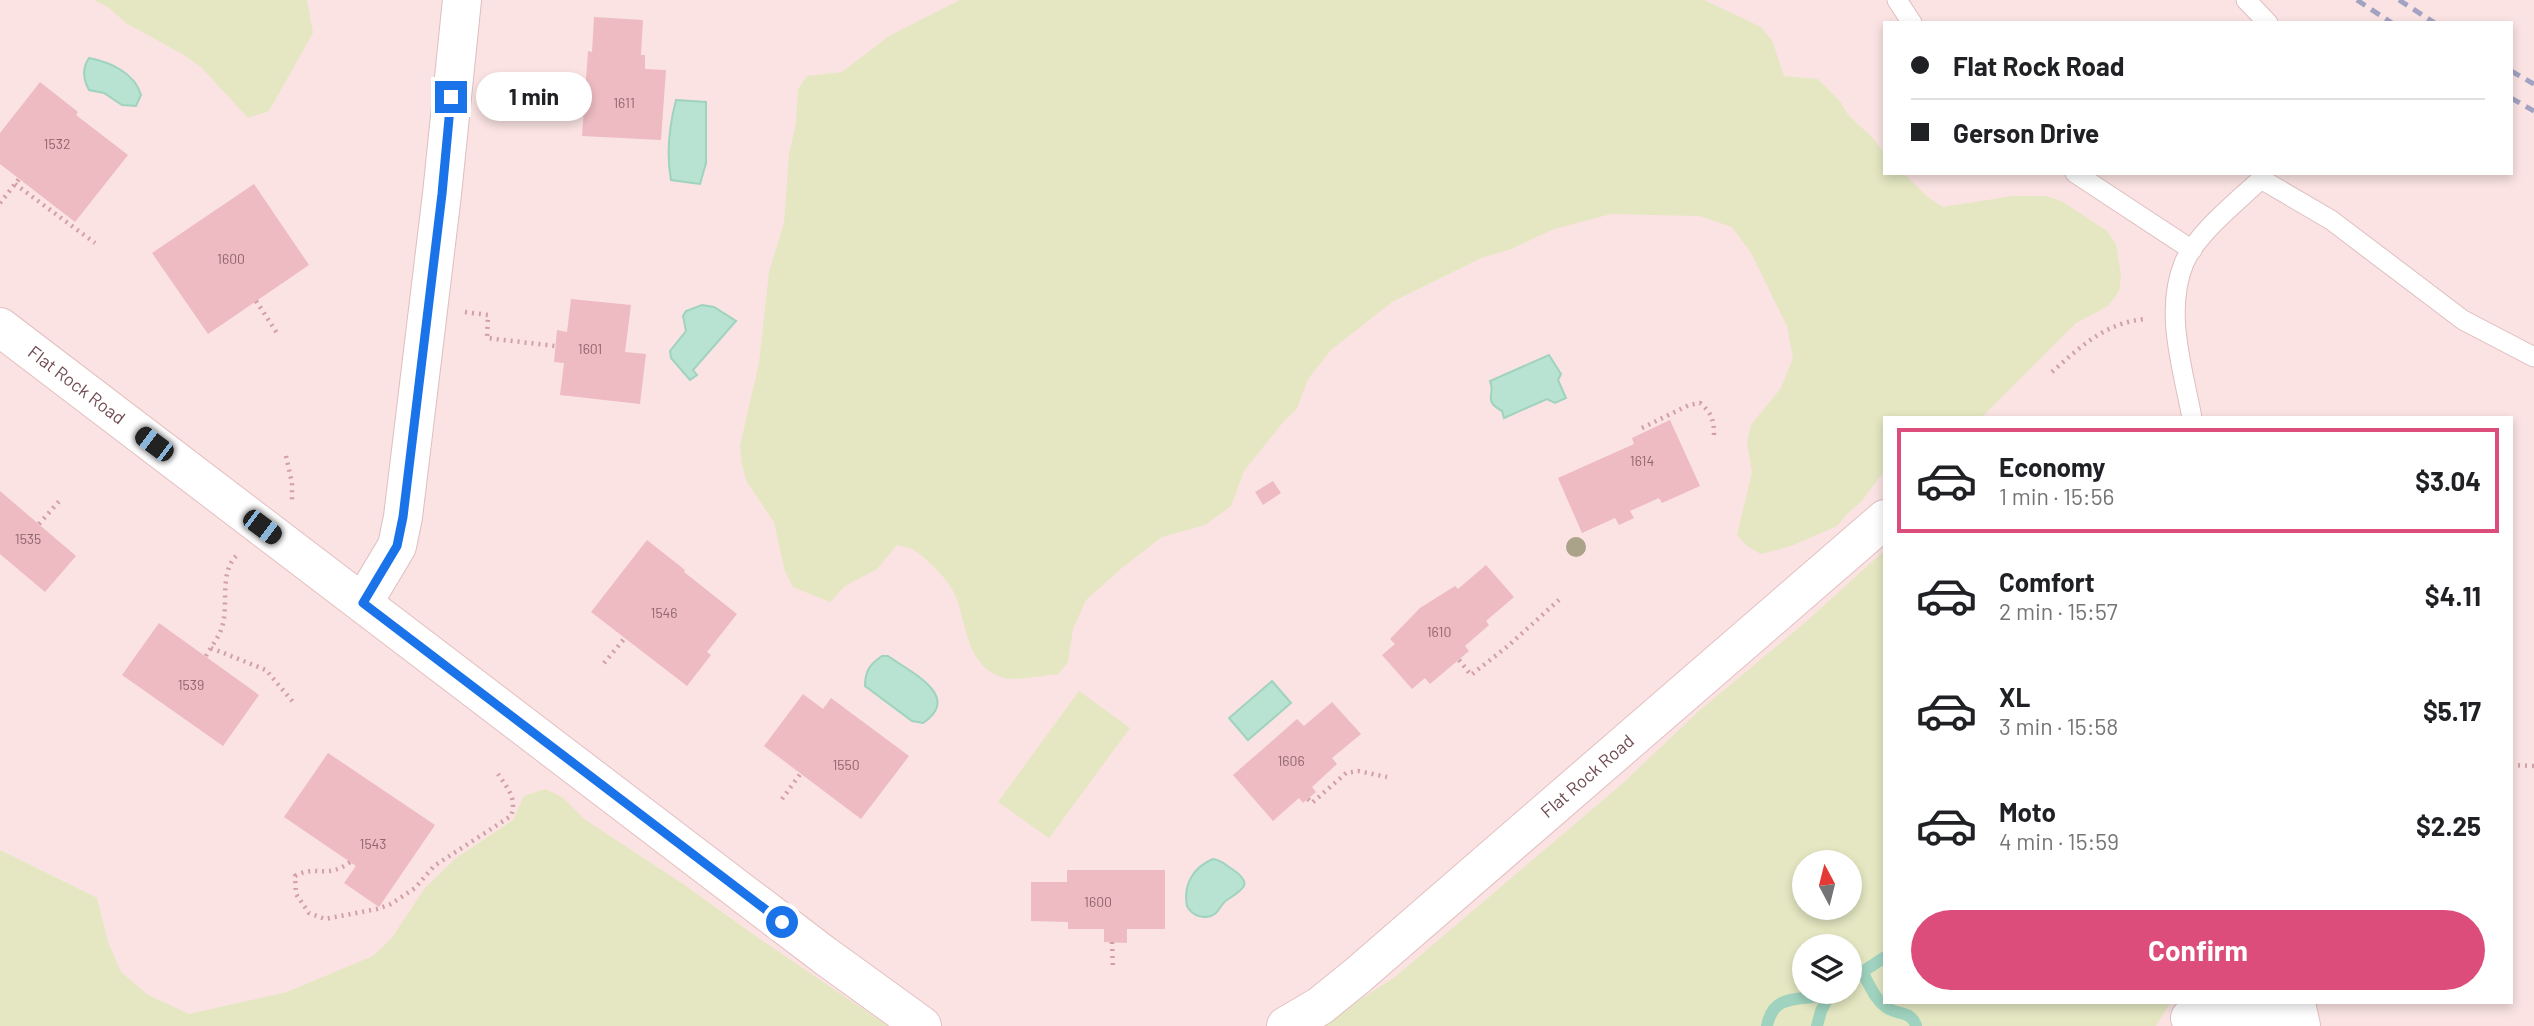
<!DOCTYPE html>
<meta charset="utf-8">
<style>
:root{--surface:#fff;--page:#f6f6f6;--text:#202124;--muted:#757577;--line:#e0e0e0;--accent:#dd4d7b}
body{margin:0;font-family:Barlow,sans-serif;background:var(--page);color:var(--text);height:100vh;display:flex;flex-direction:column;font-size:26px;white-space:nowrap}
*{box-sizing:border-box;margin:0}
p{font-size:23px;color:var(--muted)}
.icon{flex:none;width:38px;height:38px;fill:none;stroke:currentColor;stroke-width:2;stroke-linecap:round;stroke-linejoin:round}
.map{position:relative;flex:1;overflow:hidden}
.details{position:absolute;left:1883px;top:416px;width:630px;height:588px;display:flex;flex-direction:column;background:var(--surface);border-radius:0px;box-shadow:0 4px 10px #0003}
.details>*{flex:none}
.guide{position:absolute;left:1883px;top:21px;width:630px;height:154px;border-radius:0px;box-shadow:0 4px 10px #0003;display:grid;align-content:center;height:154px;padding:0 28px;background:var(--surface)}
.needle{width:46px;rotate:353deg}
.tools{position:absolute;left:1792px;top:850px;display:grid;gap:14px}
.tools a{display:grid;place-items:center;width:70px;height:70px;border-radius:50%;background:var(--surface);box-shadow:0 4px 10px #0003;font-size:35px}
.end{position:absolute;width:32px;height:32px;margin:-16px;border:9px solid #1a73e8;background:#fff;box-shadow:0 0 0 4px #fff}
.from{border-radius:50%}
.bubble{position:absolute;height:49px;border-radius:24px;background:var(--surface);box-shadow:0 4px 10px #0003;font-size:23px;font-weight:700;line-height:49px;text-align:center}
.car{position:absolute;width:21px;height:42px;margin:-21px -10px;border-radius:9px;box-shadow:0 0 5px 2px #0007;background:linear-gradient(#222 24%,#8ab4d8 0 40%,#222 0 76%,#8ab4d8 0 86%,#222 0)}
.guide b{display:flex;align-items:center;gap:24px;height:66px;font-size:26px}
.guide b+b{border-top:2px solid var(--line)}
.guide i{width:18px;height:18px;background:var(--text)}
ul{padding:12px 0 0;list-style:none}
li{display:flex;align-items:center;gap:21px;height:105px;margin:0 14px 10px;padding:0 14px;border:4px solid transparent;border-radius:0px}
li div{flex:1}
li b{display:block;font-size:26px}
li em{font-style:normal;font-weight:700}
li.active{border-color:var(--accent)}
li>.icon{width:63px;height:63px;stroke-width:1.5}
.button{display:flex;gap:14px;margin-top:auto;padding:14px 28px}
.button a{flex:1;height:80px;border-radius:42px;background:var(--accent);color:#fff;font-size:28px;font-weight:700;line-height:80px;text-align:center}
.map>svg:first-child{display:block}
.green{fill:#e4e7c1;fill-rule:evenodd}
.water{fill:#b8e2d2;stroke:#9fd3bf;stroke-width:2}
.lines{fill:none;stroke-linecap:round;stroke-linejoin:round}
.stream{stroke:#9fd3bf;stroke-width:12}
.building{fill:#eebbc2}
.lane-casing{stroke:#debec1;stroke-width:21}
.street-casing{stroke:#debec1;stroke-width:40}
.secondary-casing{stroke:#e4bfc1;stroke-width:40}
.path{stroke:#d29fa6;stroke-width:4.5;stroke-dasharray:2 5;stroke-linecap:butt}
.lane{stroke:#fff;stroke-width:19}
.street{stroke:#fff;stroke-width:38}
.secondary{stroke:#fff;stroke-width:38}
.rail{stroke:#a2a2c2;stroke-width:5;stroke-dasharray:10 7;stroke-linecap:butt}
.tree{fill:#aaa389}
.route{stroke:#1a73e8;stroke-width:9}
.labels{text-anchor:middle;stroke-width:6;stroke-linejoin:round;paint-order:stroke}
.number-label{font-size:14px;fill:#90666d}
.street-label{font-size:18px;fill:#704a51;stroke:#fee9e7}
</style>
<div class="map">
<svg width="2534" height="1026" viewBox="0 0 2534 1026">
<rect width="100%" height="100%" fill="#fae3e2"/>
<path class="green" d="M94,0H307L313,33L269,111L248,118L202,68L184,55L126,23L109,8Z
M960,0H1704L1761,27L1772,41L1784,76L1818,79L1840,101L1848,115L1872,137L1885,154V173H1903L1929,198L1943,207L2013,196H2046L2063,202L2107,231L2116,244L2121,275L2119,291L2108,306L2076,323L1981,418H1885V470L1861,502L1848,513L1837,526L1791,546L1761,554L1747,546L1737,535L1752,472L1747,442L1751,425L1781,388L1793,358L1787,326L1751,253L1732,227L1700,216L1611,214L1554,229L1511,249L1481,258L1392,302L1331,350L1308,379L1297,408L1284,421L1244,471L1231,506L1205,525L1162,537L1123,567L1086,600L1073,629L1068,662L1058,674C1045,675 1015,681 1004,678C967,668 967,626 956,597C951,582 926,557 912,549C908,547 901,546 897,545L877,569L845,586L830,602L793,587L785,571L774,522L747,482L742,465L740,446L759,363L769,272L784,223L789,154L796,124L798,89L807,76L842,72L889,36Z
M1885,550V1003H2170L2156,1026H1319L1395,977L1623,783L1699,711L1807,621ZM1804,863H1850V908H1804ZM1804,947H1850V992H1804Z
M1079,691L1130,728L1049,838L998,802Z
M545,789L562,797L584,819L683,884L757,937L888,1026H0V850L97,898L108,942L121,972L148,995L189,1014L287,992L373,956L391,939L425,888L455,859L513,820L524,796Z"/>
<path class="water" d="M89,58C110,62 135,73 141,95L136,106L122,105L104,93L89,90C83,79 82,68 89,58Z
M676,100L706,102V163L700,184L671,180C666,153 669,127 676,100Z
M702,305L714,307L736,321L693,370L697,375L690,380L671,358L670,351L686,331L683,316L686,311Z
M1549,355L1561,374L1558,380L1566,398L1555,403L1547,399L1504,418L1502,411C1482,400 1496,395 1490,381Z
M882,656H888C910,672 963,696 923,723L912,721L865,686C865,671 870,664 882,656Z
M1272,681L1291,703L1248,740L1229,718Z
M1213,859C1222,860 1225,865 1232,869C1255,884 1242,890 1227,900C1222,903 1220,909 1216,913C1206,921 1192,916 1187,906C1183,885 1193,867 1213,859Z"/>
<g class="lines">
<path class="stream" d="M1862,972C1870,985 1875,1001 1889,1009C1901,1015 1912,1012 1916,1026
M1850,980L1885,957
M1767,1026C1774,988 1808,1004 1833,992
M1817,1026L1821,1011L1830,994"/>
</g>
<path class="building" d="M594,17L643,20L641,55H645V69L666,70L661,140L582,136L588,51L592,52Z
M40,82L78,112L76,115L128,155L75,222L0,164V133Z
M254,184L309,265L208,334L152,253Z
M571,299L631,305L625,352L646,354L640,404L560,395L564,363L554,362L557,330L567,332Z
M1670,420L1700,486L1662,503L1659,498L1630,511L1634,518L1619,525L1615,518L1582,533L1558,478L1634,444L1632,438Z
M1273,481L1281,493L1263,505L1255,492Z
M0,491L76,556L45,592L0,554Z
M647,540L685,570L684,572L737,614L707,652L711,655L687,686L591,612Z
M1486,565L1514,597L1486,621L1489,625L1465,646L1469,651L1430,684L1425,678L1412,689L1382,655L1395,644L1390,639L1420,608L1455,586L1458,589Z
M159,623L259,695L223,746L122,675Z
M803,694L823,709L831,698L909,756L861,819L764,746Z
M1332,702L1361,734L1332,758L1337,764L1312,787L1316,792L1303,803L1299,798L1273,821L1233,775L1297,719L1304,726Z
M328,753L435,825L379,907L344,883L356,866L284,817Z
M1067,870H1165V929H1127V943L1104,942V929H1068V922L1031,921V882H1067Z"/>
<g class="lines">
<g class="lane-casing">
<path id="lane" d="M1897,0L1912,23
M2246,0L2268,23
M2075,173L2192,250
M2261,179L2331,220L2463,320L2534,357
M2192,418C2183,369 2164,312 2184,263C2197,233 2237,202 2261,179L2264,173"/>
</g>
<g class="street-casing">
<path id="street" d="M363,603L397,546L403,517L442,194L462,0
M2190,1018C2225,1007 2258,1010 2291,1026"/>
</g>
<g class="secondary-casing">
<g id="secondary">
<path id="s1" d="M0,327L824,955L922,1026"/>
<path d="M2296,1003L2301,1026"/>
<path id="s2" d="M1286,1026L1320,1006L1357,976L1885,519"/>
</g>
</g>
<path class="path" d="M15,184L95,243
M0,203L19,179
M256,301L277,333
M465,312L488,315L487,338L555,346
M2052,372C2080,347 2106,322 2146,319
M1642,428L1689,405L1700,403C1712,413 1714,421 1714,436
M286,456L292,483V500
M39,524L61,499
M211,648L266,670L293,702
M206,656C211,647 219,637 222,627C229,605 219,574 236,556
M1459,660L1471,675L1508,646L1561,598
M604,663L625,638
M2511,765L2534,766
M782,799L801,773
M1308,799L1312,803L1346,773L1358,771L1387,777
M350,862C326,880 316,864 295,876L296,894L309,913L325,919L377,909L391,904L415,888L434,866L511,816C517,798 508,789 498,774
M1112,942L1113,970"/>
<use href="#lane" class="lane"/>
<use href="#street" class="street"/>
<use href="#secondary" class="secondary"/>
<path class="rail" d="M2357,0L2392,23
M2399,0L2435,23
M2511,71L2534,84
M2511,98L2534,111"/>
</g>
<circle class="tree" cx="1576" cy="547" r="10"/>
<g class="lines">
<path class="route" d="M451,97L442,194L403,517L397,546L363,603L782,922"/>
</g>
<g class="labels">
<g class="number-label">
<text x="624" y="108">1611</text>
<text x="57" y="149">1532</text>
<text x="231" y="264">1600</text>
<text x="590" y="354">1601</text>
<text x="1642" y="466">1614</text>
<text x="28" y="544">1535</text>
<text x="664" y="618">1546</text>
<text x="1439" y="637">1610</text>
<text x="191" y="690">1539</text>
<text x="1291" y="766">1606</text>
<text x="846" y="770">1550</text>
<text x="373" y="849">1543</text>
<text x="1098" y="907">1600</text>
</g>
<g class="street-label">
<text dy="6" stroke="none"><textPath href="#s1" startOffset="96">Flat Rock Road</textPath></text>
<text dy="6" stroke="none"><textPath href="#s2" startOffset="392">Flat Rock Road</textPath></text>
</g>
</g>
</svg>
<div class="tools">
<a><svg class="needle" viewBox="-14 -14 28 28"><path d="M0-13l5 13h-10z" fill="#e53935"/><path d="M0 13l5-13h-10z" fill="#757577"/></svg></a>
<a><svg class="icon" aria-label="layers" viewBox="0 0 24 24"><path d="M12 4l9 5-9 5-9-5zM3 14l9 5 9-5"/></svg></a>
</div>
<i class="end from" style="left:782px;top:922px"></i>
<i class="end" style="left:451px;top:97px"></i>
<div class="bubble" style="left:476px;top:72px;width:116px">1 min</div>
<i class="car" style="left:154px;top:444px;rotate:307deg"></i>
<i class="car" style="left:262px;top:527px;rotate:127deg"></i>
<div class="guide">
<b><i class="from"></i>Flat Rock Road</b>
<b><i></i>Gerson Drive</b>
</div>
<section class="details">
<ul>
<li class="active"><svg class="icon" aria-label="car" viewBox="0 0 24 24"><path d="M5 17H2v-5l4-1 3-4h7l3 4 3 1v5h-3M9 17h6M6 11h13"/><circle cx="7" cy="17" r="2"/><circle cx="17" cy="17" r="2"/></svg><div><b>Economy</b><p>1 min · 15:56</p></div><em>$3.04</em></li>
<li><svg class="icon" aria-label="car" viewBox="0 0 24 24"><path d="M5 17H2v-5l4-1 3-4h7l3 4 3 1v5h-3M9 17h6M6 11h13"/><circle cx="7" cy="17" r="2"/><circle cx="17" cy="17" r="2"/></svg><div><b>Comfort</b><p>2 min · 15:57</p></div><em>$4.11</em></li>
<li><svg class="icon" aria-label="car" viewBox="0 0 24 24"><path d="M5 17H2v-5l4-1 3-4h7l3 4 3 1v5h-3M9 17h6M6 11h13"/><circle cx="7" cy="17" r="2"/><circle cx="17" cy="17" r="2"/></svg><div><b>XL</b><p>3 min · 15:58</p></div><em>$5.17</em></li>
<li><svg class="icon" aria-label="car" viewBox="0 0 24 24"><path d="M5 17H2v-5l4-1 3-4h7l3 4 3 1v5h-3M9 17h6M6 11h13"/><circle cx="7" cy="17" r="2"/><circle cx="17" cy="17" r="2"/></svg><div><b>Moto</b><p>4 min · 15:59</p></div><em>$2.25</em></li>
</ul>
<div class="button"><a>Confirm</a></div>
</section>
</div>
